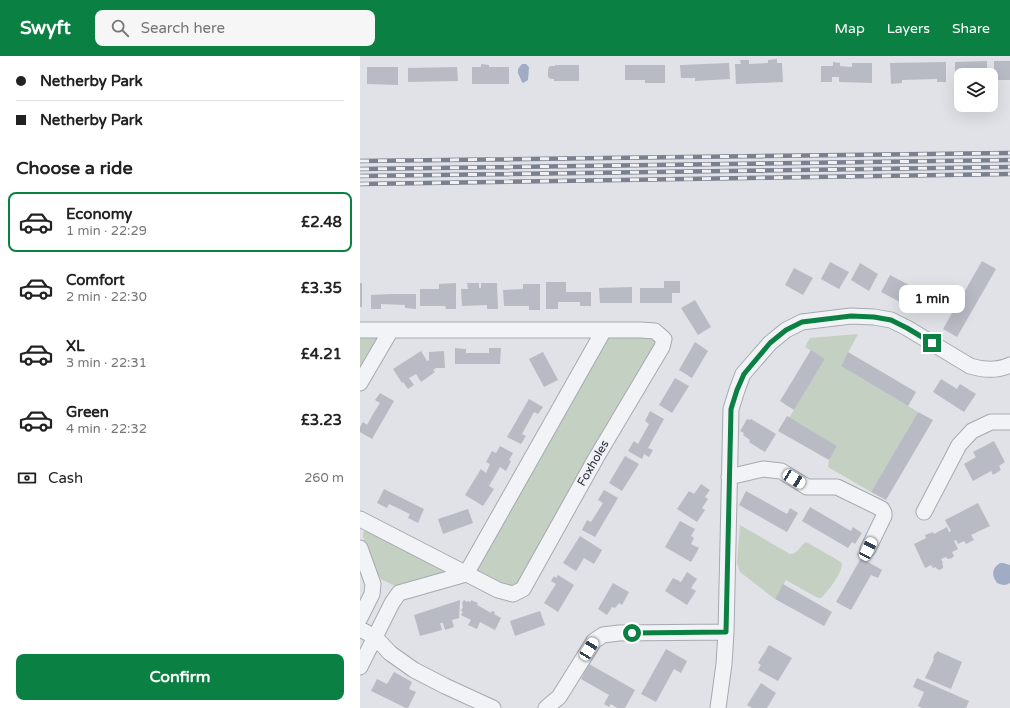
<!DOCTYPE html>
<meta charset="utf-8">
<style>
:root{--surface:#fff;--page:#f6f6f6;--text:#222;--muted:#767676;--line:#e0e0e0;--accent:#0b8043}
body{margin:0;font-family:"Varela Round",sans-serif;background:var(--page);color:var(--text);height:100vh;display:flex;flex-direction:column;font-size:15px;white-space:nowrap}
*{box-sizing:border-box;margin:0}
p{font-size:13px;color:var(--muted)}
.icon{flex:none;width:22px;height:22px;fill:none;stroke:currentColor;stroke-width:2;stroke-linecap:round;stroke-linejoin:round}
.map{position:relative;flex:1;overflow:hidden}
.drawer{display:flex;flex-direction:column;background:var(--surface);width:360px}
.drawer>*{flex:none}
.banner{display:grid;align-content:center;height:88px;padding:0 16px;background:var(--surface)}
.fabs{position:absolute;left:594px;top:12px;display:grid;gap:8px}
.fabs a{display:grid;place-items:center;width:44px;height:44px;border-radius:8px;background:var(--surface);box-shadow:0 4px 16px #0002;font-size:20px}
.end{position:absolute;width:18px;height:18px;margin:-9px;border:5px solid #0b8043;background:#fff;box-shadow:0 0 0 2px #fff}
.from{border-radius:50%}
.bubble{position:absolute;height:28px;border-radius:8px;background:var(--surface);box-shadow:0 4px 16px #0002;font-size:13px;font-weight:800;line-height:28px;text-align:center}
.car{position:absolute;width:12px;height:24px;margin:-12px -6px;border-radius:5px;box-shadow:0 0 3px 1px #0007;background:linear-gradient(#fff 24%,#345 0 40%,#fff 0 76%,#345 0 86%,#fff 0)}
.banner b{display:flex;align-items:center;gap:14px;height:38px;font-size:15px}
.banner b+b{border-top:1px solid var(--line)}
.banner i{width:10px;height:10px;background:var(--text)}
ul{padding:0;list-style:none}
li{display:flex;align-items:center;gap:12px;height:60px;margin:0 8px 6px;padding:0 8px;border:2px solid transparent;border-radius:8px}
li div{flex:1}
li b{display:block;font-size:15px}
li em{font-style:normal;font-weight:800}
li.on{border-color:var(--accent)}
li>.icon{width:36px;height:36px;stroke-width:1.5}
h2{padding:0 16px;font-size:18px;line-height:48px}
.pay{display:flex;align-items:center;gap:10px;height:44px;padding:0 16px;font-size:15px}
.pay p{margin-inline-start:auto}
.primary-button{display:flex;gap:8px;margin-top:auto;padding:8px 16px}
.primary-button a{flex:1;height:46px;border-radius:8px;background:var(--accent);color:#fff;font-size:16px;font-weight:800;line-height:46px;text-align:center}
header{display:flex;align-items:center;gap:24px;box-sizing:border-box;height:56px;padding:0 20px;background:var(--accent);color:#fff}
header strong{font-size:19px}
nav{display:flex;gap:22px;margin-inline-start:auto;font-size:14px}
.search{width:280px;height:36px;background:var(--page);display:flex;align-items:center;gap:10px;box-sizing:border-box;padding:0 14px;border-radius:8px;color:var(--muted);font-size:15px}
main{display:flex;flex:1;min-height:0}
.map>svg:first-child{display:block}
.green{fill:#c4d0c2}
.water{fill:#9facc3}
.building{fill:#b8bbc3}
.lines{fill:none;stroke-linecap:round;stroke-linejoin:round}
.minor-casing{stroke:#a6a9b1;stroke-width:17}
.minor{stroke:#f2f3f6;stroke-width:15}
.rail-casing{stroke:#7b808f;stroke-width:4.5}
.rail{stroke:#eff1f5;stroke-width:3;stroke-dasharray:9;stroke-linecap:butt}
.route{stroke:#0b8043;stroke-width:5}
.labels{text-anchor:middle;stroke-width:3;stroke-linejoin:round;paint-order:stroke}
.street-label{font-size:12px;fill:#2a2f3d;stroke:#eff1f5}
</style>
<header>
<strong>Swyft</strong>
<div class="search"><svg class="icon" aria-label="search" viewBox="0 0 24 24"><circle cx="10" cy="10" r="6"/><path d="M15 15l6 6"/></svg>Search here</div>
<nav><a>Map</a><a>Layers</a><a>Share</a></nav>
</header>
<main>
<section class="drawer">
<div class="banner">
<b><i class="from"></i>Netherby Park</b>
<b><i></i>Netherby Park</b>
</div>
<h2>Choose a ride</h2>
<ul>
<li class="on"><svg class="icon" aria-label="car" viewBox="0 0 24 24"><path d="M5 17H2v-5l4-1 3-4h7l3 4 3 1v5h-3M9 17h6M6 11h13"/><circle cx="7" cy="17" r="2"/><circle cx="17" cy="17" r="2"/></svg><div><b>Economy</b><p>1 min · 22:29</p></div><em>£2.48</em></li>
<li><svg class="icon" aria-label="car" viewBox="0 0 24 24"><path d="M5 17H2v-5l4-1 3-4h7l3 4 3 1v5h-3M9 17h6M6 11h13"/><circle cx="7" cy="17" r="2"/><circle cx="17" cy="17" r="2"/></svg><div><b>Comfort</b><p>2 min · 22:30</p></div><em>£3.35</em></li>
<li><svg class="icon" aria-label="car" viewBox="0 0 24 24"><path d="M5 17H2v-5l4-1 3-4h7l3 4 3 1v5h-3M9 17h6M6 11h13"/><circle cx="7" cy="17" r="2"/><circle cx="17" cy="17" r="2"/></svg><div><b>XL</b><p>3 min · 22:31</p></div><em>£4.21</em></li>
<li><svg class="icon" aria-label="car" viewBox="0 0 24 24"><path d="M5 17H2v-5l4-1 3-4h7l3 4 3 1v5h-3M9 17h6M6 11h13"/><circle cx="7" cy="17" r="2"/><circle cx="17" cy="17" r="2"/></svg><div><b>Green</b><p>4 min · 22:32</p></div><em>£3.23</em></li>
</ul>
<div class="pay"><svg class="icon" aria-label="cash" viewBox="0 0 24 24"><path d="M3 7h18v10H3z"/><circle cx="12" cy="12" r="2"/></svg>Cash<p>260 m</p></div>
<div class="primary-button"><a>Confirm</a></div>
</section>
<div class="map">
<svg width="650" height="652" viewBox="0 0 650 652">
<rect width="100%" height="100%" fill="#e0e2e7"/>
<path class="green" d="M498,278L481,310L558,356L511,436L468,411L469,404L477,390L429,362L465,303L445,291L450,282Z
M250,280H293L300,293L168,525L147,533L117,515L118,510Z
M0,281H17L19,283L0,318Z
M380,469L430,498C437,499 440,490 446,486L448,487L481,506L482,508C481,519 469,534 461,542H458L426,524L415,543L380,516L377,507Z
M6,474L87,516L42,532L33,529L21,523L16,516L3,481V477Z"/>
<path class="water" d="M162,8H166L169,11L168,24L163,27L162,26L158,17V13Z
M640,507H643L650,509V527C645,530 642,529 637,527C631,519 632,512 640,507Z"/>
<path class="building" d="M417,3V7H422L423,26L376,28L375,8H381L380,4H389V8L408,7V4Z
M627,5V19H601V25H595V6Z
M634,5H650V24H634Z
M473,6L480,7V10L492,11V7H512V27L479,26V21H472V26H461V10H473Z
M586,6V26H577V23L542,24V27L531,28L530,7Z
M369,7L370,23L335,25V22H321L320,9Z
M121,8L129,9V11H149V28H112V11H121Z
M195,9H219V25H194V23H191L188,21V13L190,10H195Z
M265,9H305V27H285V24H265Z
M7,11H38V29L7,28Z
M97,11L98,25L48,26V12Z
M622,205L636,213L597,281L583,273Z
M470,206L489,216L479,233L461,223Z
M500,207L518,218L509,235L491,224Z
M434,212L453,222L443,239L425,229Z
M530,219L549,229L540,246L521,236Z
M304,225H320V237H312V247H280V232H304Z
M186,226H206V236H231V250H220V246H198V253H186Z
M0,227H2V251H0Z
M96,227V253H86L85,250H60V233H79V228Z
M107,227H119V232H121V227H137L138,253H127V249L102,250L101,233H108Z
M163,228H180V254H169V250H144L143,234L163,233Z
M272,231V247H240L239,232Z
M32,238H56V253L45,252V249L21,248V253H11V239Z
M335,244L351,271L338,279L321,252Z
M335,286L348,295L332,322L319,314Z
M95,292L106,293V297H129V292H141L140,308H95Z
M451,294L465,303L434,354L420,345Z
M61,295L67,305L69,304V296L84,295L85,312H76L73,314L75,316L61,326L56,318L49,322L54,329L48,333L43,326L42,327L33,313Z
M183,296L198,324L184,331L169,303Z
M488,296L556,336L548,350L481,310Z
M315,322L329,330L312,357L299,349Z
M581,323L597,333L600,328L616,338L604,356L573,336Z
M20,337L34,345L12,383L0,376V371L3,366L7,369L13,358L20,347L15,344Z
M169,343L183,351L178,358L174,356L162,378L166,380L161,388L147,381Z
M290,355L304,363L288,392L293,394L289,401L284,398L282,403L268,395L274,385L278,388L289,368L285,365Z
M558,356L573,364L526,444L511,436Z
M427,360L477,390L469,404L418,375Z
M387,363L390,364L391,363L416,378L405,396L389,386L390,384L383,379L384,377L380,375Z
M634,385L645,406L639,410L641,414L633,419L631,415L613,425L604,408L616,401L613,396Z
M140,390L153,397L149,404L151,405L146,415L140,411L129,430L134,433L123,450L105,439L121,413L126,417L130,408L126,406L132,395L136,397Z
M265,400L279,408L262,435L249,427Z
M341,428L350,434L345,441L348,443L342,452L345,454L337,466L317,453L329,435L334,438Z
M24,433L64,453L58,467L48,462L50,458L29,448L27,452L17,447Z
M244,434L258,442L235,481L222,474L227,464L231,466L243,447L238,444Z
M386,435L427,458L430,452L438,457L427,476L379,449Z
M618,447L630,470L611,479L614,484L606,488L604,485L598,488L596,484L594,485L598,493L592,496L594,500L592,502L588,503L586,501L581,503L583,507H582L583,510V512L580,514L577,513L576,511L573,512L571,509L565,512L554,488L566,482L565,479L573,476L574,478L587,471L589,476L591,475L585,464Z
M450,451L491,475L493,471L502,477L495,488L492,486L488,492L442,465Z
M108,453L113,467L83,478L78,463Z
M320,465L335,473L331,480L334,482L331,488L339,492L331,506L305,491Z
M220,480L242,494L234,508L224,502L216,515L203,507Z
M501,502L522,514L518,522L511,519L491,554L476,546Z
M327,516L337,523L331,532L336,535L327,549L305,535L313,522L321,526Z
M198,519L214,529L198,556L184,547L196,528L191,525L194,520L196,522Z
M253,527L269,536L262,549L259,547L255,552L252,551L247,559L238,553Z
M423,528L472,556L464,570L415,543Z
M100,544L99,562L92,564L94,571L85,574L83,567H80L82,574L60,580L54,559Z
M104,544L107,546L108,545L111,546V544L118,547L117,549L126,554L131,557L132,555L135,556L134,558L141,562L135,574L120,566L117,573L108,569L111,564L101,559L103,556L101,555L103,551L102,547Z
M180,555L185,569L155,580L150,565Z
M409,589L432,602L418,625L398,614L401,609L398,607Z
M306,593L327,605L321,617L314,613L296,646L281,638Z
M577,595L602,606L591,633L565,622L574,603L573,602L575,597L576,598Z
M229,608L275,634L265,652H257L251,648L249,651L244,648L249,639L221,623Z
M34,616L52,626L49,633L56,636L48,652H46L11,635L17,623L27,628Z
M557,622L609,645L606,652H562L558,650L564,636L553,631Z
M401,627L416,637L407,652H392L387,649Z"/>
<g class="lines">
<g class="minor-casing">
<path id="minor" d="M0,274H281L295,275L304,283L302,291L236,402L163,533L153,538L138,534L0,463
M0,327L31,274
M369,421L403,413L421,415L447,431H477L522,453L524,457V460L508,493
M564,456L599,389L612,375L631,366H650
M0,492L13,528L12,538L0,562
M0,573L15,581L30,597L54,614L85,630L133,652
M0,611L32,547L39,537L106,518L244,274
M186,652L199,641L234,585L243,579L259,577L366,576
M358,652L364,608L366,576L371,353L377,334L383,318L410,287L426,274L442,266L491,260L514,261L531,264L547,272L610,310C623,314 637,315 650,309"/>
</g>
<use href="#minor" class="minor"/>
<g class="rail-casing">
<path id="rail" d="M0,105L650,97
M0,113L650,104
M0,120L650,111
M0,128L650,118"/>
</g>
<use href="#rail" class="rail"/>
</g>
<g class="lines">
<path class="route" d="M272,577L366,576L371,353L377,334L384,318L410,287L426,274L442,266L491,260L514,261L531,264L547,272L572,287"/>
</g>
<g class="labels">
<g class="street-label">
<text transform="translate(233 407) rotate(-60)" y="4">Foxholes</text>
</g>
</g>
</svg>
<div class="fabs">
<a><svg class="icon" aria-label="layers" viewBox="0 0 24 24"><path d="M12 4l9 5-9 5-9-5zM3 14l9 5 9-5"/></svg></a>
</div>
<i class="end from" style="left:272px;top:577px"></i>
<i class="end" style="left:572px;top:287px"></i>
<div class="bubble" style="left:539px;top:229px;width:66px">1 min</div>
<i class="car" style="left:434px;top:423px;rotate:122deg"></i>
<i class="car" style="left:508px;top:493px;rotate:26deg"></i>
<i class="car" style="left:229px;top:593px;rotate:32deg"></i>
</div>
</main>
